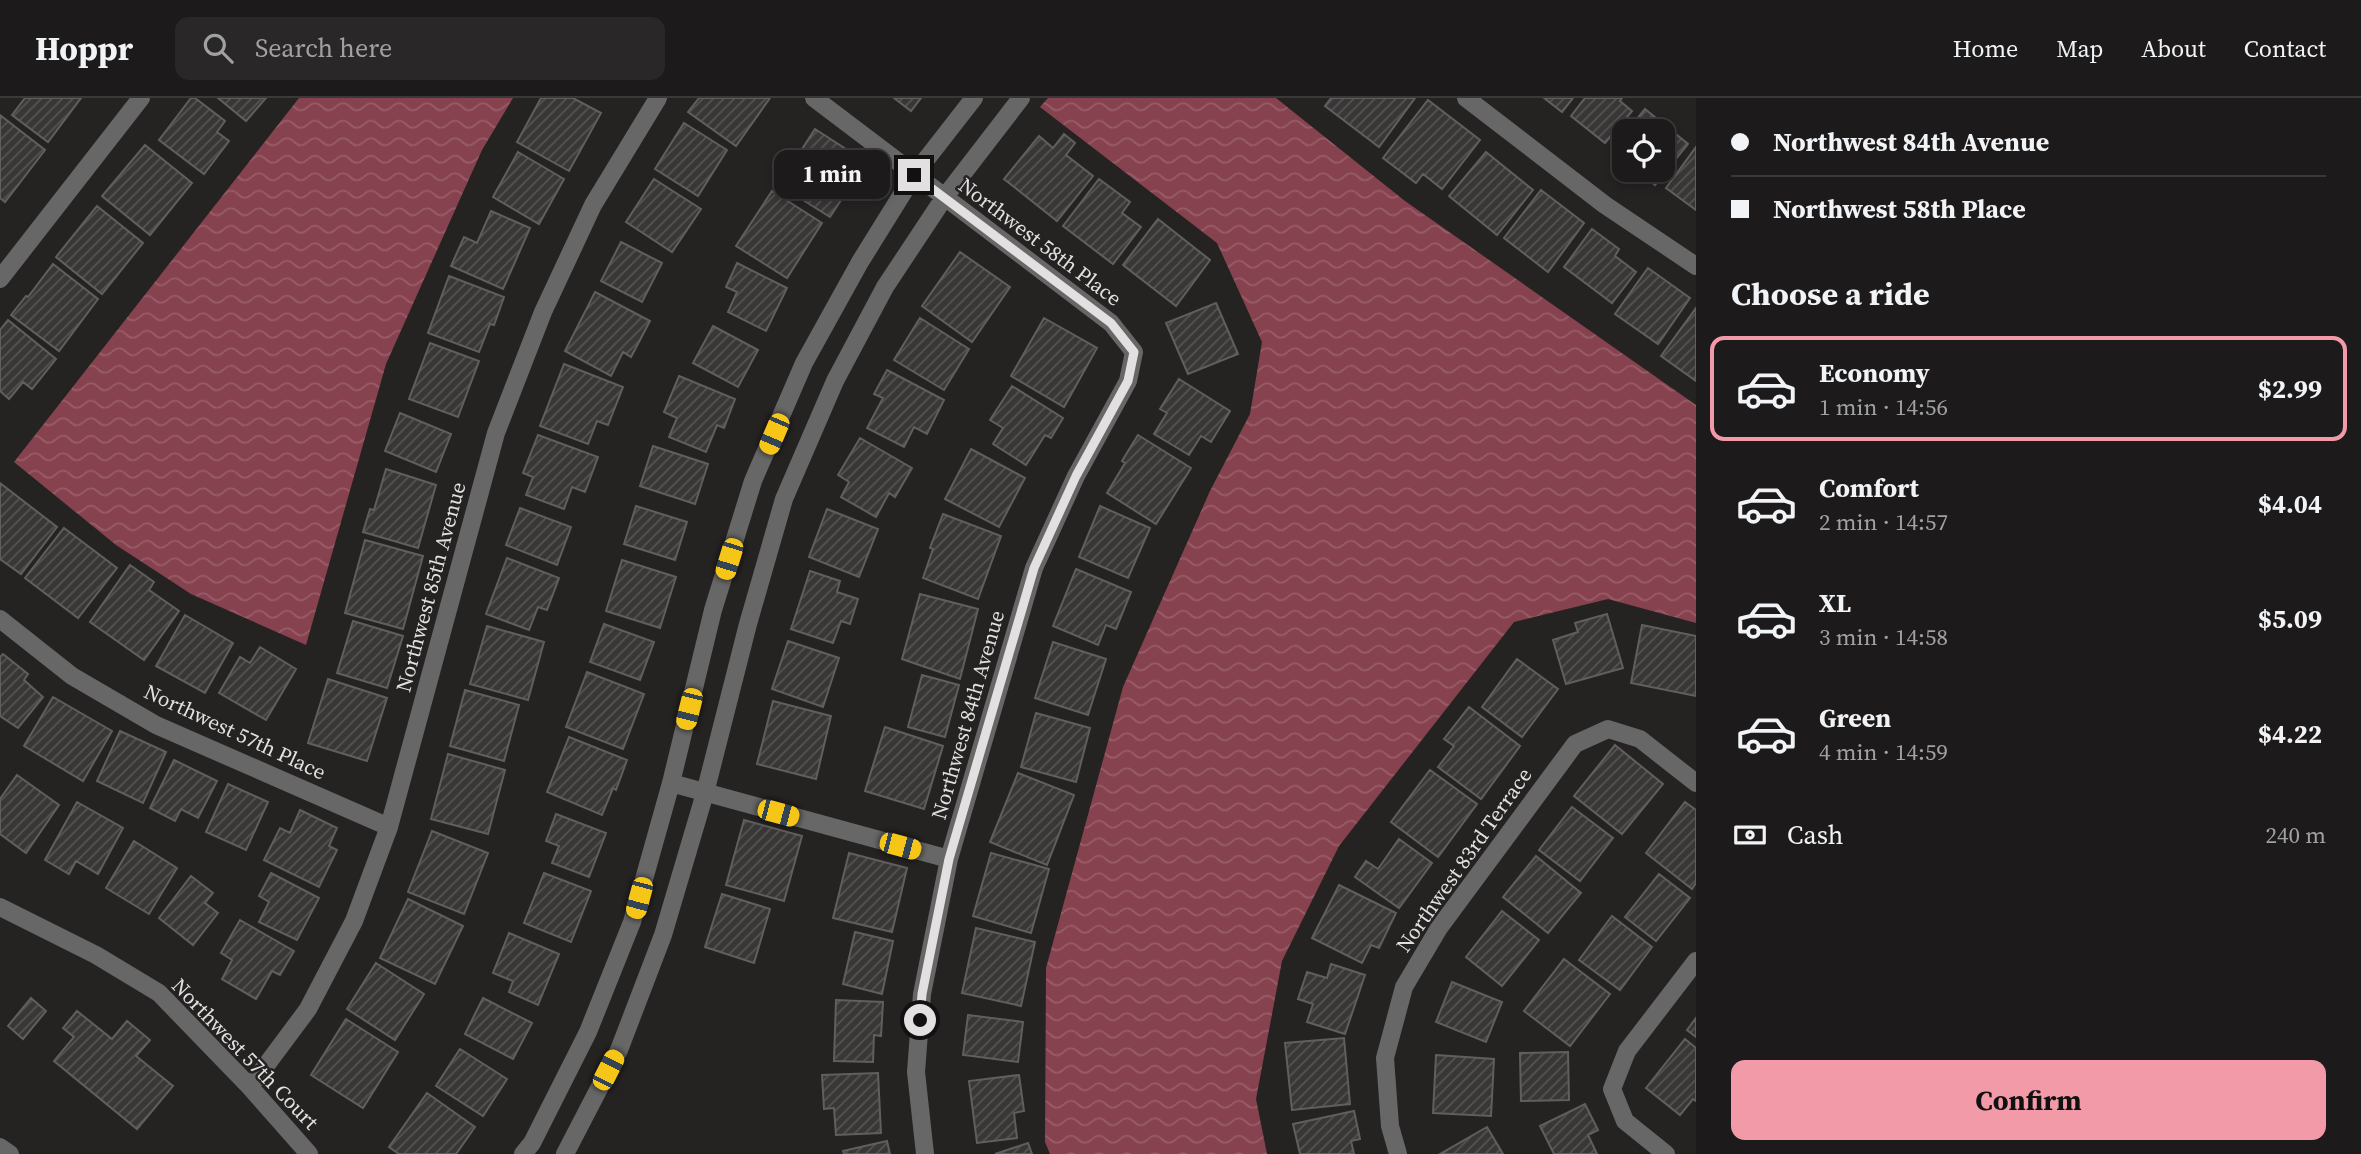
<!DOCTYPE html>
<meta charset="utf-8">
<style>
:root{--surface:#1c1a1a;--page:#292727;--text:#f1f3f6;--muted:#a0a1a2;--line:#3a3839;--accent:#f39aa8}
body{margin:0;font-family:"Source Serif 4",serif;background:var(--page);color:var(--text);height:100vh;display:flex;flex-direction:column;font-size:26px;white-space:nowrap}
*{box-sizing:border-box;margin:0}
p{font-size:23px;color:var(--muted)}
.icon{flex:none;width:38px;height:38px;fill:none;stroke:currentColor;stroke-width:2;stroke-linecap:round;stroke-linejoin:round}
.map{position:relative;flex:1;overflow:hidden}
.side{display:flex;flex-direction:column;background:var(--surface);width:665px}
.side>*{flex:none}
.guide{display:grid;align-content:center;height:154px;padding:0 35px;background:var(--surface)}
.fabs{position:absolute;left:1612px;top:21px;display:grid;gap:14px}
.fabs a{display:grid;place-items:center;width:63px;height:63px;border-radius:14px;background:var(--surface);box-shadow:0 4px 10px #0003,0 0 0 2px var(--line);font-size:35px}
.end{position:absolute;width:32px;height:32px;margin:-16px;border:9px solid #e2e0e1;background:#111;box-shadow:0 0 0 4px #111}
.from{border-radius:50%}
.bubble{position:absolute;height:49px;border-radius:14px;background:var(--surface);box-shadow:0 4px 10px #0003,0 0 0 2px var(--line);font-size:23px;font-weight:700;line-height:49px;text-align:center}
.car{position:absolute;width:21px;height:42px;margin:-21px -10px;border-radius:9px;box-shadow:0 0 5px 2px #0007;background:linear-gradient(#f5c518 24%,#345 0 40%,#f5c518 0 76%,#345 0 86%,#f5c518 0)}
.guide b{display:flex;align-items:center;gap:24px;height:66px;font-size:26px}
.guide b+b{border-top:2px solid var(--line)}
.guide i{width:18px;height:18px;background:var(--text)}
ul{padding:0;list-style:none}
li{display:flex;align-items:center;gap:21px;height:105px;margin:0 14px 10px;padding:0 21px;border:4px solid transparent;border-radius:14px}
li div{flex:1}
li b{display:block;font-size:26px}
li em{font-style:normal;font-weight:700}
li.selected{border-color:var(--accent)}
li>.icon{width:63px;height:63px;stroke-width:1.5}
h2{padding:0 35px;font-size:32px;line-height:84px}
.pay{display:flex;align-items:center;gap:18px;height:77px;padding:0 35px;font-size:26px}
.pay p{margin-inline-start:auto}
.action{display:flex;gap:14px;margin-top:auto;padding:14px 35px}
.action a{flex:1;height:80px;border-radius:14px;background:var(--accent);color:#111;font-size:28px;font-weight:700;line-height:80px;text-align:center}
header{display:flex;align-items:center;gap:42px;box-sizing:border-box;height:98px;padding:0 35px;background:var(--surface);border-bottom:2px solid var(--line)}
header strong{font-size:33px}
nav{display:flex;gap:38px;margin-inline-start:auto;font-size:24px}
.search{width:490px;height:63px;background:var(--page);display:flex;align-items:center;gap:18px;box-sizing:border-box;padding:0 24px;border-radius:14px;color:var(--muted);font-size:26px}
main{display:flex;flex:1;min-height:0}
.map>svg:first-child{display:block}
.water{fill:url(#water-waves)}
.building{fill:url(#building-hatch);stroke:#625e5f;stroke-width:2}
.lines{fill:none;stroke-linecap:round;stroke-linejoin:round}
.minor{stroke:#686767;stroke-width:18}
.route{stroke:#e2e0e1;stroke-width:9}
.labels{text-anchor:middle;stroke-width:5;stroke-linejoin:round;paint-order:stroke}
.street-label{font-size:21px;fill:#e2e0e1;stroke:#252222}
</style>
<header>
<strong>Hoppr</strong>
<div class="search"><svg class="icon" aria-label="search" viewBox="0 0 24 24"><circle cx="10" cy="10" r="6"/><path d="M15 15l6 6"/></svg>Search here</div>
<nav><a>Home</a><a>Map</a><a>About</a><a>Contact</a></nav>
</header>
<main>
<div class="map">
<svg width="1696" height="1056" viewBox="0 0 1696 1056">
<defs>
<pattern id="water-waves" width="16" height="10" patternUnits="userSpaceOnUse" patternTransform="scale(1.75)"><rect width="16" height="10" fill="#87424f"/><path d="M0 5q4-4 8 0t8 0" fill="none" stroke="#985d68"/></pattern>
<pattern id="building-hatch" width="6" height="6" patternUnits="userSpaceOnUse" patternTransform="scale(1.75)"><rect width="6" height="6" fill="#393636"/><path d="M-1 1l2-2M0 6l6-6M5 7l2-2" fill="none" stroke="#555353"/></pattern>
</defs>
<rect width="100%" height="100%" fill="#252222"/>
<path class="water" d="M299,0H513L482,52L386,266L306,547L191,496L116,447L14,364Z
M1048,0H1276L1405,103L1696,307V525L1608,501L1514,524L1339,748L1282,863L1256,1001L1267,1056H1050L1045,1044L1046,870L1123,589L1210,393L1250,316L1262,244L1217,145L1040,9Z"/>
<path class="building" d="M25,0H24H81L48,44L12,17Z
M191,0H195L225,23L217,34L229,43L204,76L159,42Z
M218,0H266L246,23Z
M541,0H573L601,15L569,73L517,44Z
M699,0H770L736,48L688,14Z
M894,0H921L911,13Z
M1331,0H1415L1379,49L1325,8Z
M1544,0H1573L1562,14Z
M1585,0H1622L1620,3L1632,13L1605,45L1571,18Z
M1428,2L1480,42L1442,91L1423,76L1416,85L1383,60Z
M1645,11L1688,46L1655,87L1637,72H1662V33H1627Z
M0,17L45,52L5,104L0,100Z
M684,25L727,52L698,98L655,71Z
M815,31L866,64L830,119L779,87Z
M1064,36L1075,45L1066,57L1093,78L1057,123L1004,81L1039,38L1053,50Z
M1624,37V61L1612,52Z
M145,47L192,85L150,137L102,98Z
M1696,49V112L1666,90Z
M518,54L564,81L539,126L493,99Z
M1486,54L1533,92L1497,137L1449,98Z
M654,81L701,111L672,154L626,124Z
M1099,81L1130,104L1122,115L1141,129L1113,166L1063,128Z
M1541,92L1584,125L1548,174L1504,140Z
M772,93L822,125L787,180L736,148Z
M97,108L143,145L102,196L56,159Z
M491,113L530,130L503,191L451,168L464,139L477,145Z
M1158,121L1210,162L1176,208L1123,167Z
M1592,131L1619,151L1615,158L1636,174L1612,205L1564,169Z
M621,144L662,165L642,204L601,183Z
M960,154L1010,189L972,244L922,208Z
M737,165L787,190L766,233L728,214L737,194L726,189Z
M53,166L98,201L59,253L11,217L26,198L28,199Z
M1648,170L1690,200L1658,246L1615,216Z
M449,178L504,199L494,227L490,226L479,254L428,235Z
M595,194L650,223L631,259L623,254L611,278L565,253Z
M1216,205L1238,256L1188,276L1166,225Z
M1696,210V283L1661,258Z
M920,220L969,251L944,292L894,262Z
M1044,220L1097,250L1064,309L1011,278Z
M8,222L56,261L32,291L23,284L9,301L0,293V232Z
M713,228L758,252L738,289L693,265Z
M430,245L479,263L458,319L409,301Z
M564,266L623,289L608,327L597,323L588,346L540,328Z
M887,272L944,302L927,336L914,329L904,349L867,330L883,300L874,296Z
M679,278L735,301L724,330L717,327L706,354L669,339L677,320L664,314Z
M1179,281L1230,313L1211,344L1201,338L1189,357L1154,336L1167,315L1160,311Z
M1012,288L1063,320L1051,340L1045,337L1026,367L993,346L1003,330L990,322Z
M400,315L451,336L436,374L385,353Z
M538,337L598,359L585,394L572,389L564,411L526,397L533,379L523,375Z
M1138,337L1191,370L1156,426L1107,395L1125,365L1122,363Z
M860,340L912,370L895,399L889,395L876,419L841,399L849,384L838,377Z
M653,348L708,366L695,406L640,388Z
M971,351L1025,380L999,429L945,401Z
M386,371L436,387L418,450L363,434L370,411L374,412Z
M0,385L57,429L21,476L0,461Z
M636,408L687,424L675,462L624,446Z
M1100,408L1150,430L1128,480L1079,459Z
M520,410L571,429L557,467L506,447Z
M827,411L878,431L859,479L809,459Z
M943,416L1001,438L978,501L923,480L933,451L930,450Z
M64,430L117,470L78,520L25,480Z
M365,442L423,458L403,531L345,515Z
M507,460L559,480L547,512L538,509L529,532L486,516Z
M622,462L676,479L660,530L606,513Z
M130,467L154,484L149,492L179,513L144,562L90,524Z
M1076,471L1131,494L1116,531L1106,527L1098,547L1053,528Z
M810,473L840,483L837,494L858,501L850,526L841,523L833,545L791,531Z
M920,496L978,511L960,581L902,561Z
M1607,516L1623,570L1566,586L1553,542L1578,534L1575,525Z
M185,517L233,545L205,595L156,568Z
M353,523L403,538L387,590L337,575Z
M604,526L654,544L640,582L590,564Z
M1642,527L1696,538V598L1631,585Z
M487,528L544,544L528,602L470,586Z
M788,543L839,560L823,609L772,591Z
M1053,544L1106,561L1088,617L1035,600Z
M260,549L296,571L266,622L219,595L240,559L250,565Z
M3,556L28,576L24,582L43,599L18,630L0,618V559Z
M1517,561L1558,591L1522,639L1482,609Z
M587,574L644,596L623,651L566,629Z
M922,577L959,587L945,639L908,629Z
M328,581L387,600L367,663L308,645Z
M465,592L519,607L504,663L450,648Z
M53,599L112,633L83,683L24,648Z
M773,603L831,618L816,681L757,666Z
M1469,609L1520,648L1481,701L1438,669L1454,648L1444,641Z
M1036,615L1090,630L1076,684L1021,669Z
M885,629L943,648L924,711L865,693Z
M120,633L166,654L143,705L97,683Z
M569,639L627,662L616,692L613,690L602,717L547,694Z
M1615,647L1663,686L1622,736L1574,698Z
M448,656L505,672L488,736L431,721Z
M174,662L217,683L198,720L181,711L175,723L150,710Z
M1430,672L1477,706L1438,759L1391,724Z
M1018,675L1074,697L1047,767L990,744Z
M17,677L59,707L26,755L0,736V701Z
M228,686L268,704L246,752L206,734Z
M77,704L123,730L98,776L76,763L69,776L45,762Z
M1685,704L1696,712V785L1692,791L1646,755Z
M1572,709L1613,740L1580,783L1539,752Z
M300,712L337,730L329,748L337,752L319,789L264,762L280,730L290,735Z
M556,716L606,735L589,779L552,765L559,748L546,743Z
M744,722L802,738L784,803L726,787Z
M432,733L488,755L464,816L408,794Z
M1399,741L1432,765L1399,810L1355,779L1366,763L1378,771Z
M134,743L177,770L149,816L106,790Z
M849,755L907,770L892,834L833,820Z
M991,755L1049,771L1031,835L973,818Z
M1536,758L1581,795L1548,835L1503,799Z
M271,775L319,800L297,842L259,824L269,804L259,798Z
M544,775L591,793L571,844L524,825Z
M1659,776L1690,800L1656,843L1625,819Z
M191,778L213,795L205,805L218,815L193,847L159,820Z
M1339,787L1396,815L1379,850L1371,847L1362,865L1312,840Z
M722,796L770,811L754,865L705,849Z
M408,801L463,828L435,886L380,860Z
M1502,813L1539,842L1502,888L1466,859Z
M1612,818L1652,849L1620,892L1579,862Z
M240,822L294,853L280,877L272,873L256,901L222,881L232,862L221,855Z
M976,830L1035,844L1021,908L962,895Z
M855,834L893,843L882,896L843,886Z
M509,835L559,856L538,907L509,894L513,883L493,875Z
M1564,861L1610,896L1570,948L1524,913Z
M376,865L424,896L395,942L347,911Z
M1331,866L1365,877L1345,936L1307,924L1313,906L1298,901L1307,874L1327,880Z
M1452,884L1502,904L1486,944L1436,924Z
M31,900L46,913L23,941L8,928Z
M483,900L532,925L513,961L465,936Z
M836,902L883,904L881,938L874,937L873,964L834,963Z
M77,913L112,941L127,923L150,942L136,958L173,988L137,1031L54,963L74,939L63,930Z
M968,917L1023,924L1018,964L963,957Z
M1696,920V939L1687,932Z
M346,921L398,954L363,1010L311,977Z
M1344,940L1350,1006L1292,1012L1285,945Z
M1685,941L1696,950V1003L1693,1001L1680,1017L1646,990Z
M460,951L507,981L483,1018L436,988Z
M1568,954L1569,1002L1521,1003L1520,955Z
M1436,957L1494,961L1491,1018L1433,1015Z
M878,975L881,1035L836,1037L834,1010L824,1011L822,977Z
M1019,977L1024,1013L1014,1015L1017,1040L977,1045L969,983Z
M427,995L475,1029L456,1056H399L389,1049Z
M1585,1006L1598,1032L1588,1037L1597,1056H1554L1540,1028Z
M1354,1013L1360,1041L1351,1043L1354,1056H1300L1293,1026Z
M1487,1029L1503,1056H1440Z
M887,1043L890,1056H844L843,1053Z
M1028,1045L1032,1056H995Z"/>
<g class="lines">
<path class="minor" d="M814,0L1111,225L1134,254L1128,283L1076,378L1034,470L949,761L922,896L916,974L925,1056
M1466,0L1605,107L1696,168
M0,181L141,0
M0,521L72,578L156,627L389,729
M671,685L949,761
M0,809L96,857L159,895L250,989L309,1056
M250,989L308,911L354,823L389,729L496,335L543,214L593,107L658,0
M0,1049L10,1056
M523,1056L532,1045L588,934L632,824L671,685L713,512L753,383L804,265L860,164L914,77L974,0
M565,1056L619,952L663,837L705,695L748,526L784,401L835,283L885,189L944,100L1021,0
M1398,1056L1390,1028L1385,960L1404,889L1439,830L1575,646L1608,631L1640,641L1696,685
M1666,1056L1625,1023L1612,991L1627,953L1696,863"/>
</g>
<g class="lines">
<path class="route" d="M914,77L1111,225L1134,254L1128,283L1076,378L1034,470L949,761L922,896L920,922"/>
</g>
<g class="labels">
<g class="street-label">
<text transform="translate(1040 144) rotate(37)" y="7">Northwest 58th Place</text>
<text transform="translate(431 489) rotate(-75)" y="7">Northwest 85th Avenue</text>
<text transform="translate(968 617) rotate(-74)" y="7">Northwest 84th Avenue</text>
<text transform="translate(235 634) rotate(25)" y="7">Northwest 57th Place</text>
<text transform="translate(1464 762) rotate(-55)" y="7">Northwest 83rd Terrace</text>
<text transform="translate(245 956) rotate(46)" y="7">Northwest 57th Court</text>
</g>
</g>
</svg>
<div class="fabs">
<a><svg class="icon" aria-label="locate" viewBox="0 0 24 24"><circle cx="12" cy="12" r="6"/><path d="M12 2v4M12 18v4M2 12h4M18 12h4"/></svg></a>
</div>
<i class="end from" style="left:920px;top:922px"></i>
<i class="end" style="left:914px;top:77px"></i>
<div class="bubble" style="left:774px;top:52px;width:116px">1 min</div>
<i class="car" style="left:774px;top:336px;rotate:203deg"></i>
<i class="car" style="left:729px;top:461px;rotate:197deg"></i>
<i class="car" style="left:689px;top:611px;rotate:194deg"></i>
<i class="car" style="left:778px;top:715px;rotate:105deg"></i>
<i class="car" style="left:900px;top:748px;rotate:105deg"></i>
<i class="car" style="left:639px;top:800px;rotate:195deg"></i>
<i class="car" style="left:608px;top:972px;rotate:27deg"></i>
</div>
<section class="side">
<div class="guide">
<b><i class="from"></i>Northwest 84th Avenue</b>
<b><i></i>Northwest 58th Place</b>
</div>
<h2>Choose a ride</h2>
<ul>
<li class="selected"><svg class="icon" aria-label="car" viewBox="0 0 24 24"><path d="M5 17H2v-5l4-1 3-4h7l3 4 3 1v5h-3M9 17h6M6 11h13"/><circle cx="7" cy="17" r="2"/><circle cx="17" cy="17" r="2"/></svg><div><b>Economy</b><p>1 min · 14:56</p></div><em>$2.99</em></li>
<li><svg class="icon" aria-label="car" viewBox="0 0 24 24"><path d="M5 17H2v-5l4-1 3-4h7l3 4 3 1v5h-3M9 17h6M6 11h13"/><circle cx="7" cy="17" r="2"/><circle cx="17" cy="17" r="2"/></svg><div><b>Comfort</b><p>2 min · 14:57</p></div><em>$4.04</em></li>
<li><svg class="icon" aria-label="car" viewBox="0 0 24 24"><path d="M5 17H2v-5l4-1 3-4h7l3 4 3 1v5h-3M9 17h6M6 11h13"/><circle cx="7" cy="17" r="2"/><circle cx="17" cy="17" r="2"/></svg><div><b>XL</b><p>3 min · 14:58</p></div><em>$5.09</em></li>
<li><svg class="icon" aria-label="car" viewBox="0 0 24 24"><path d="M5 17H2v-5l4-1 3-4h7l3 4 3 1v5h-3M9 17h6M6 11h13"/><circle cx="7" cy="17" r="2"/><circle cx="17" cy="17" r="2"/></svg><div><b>Green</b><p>4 min · 14:59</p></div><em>$4.22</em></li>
</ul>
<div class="pay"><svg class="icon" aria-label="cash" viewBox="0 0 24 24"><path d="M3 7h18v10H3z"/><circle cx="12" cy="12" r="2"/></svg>Cash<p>240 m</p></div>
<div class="action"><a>Confirm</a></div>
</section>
</main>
